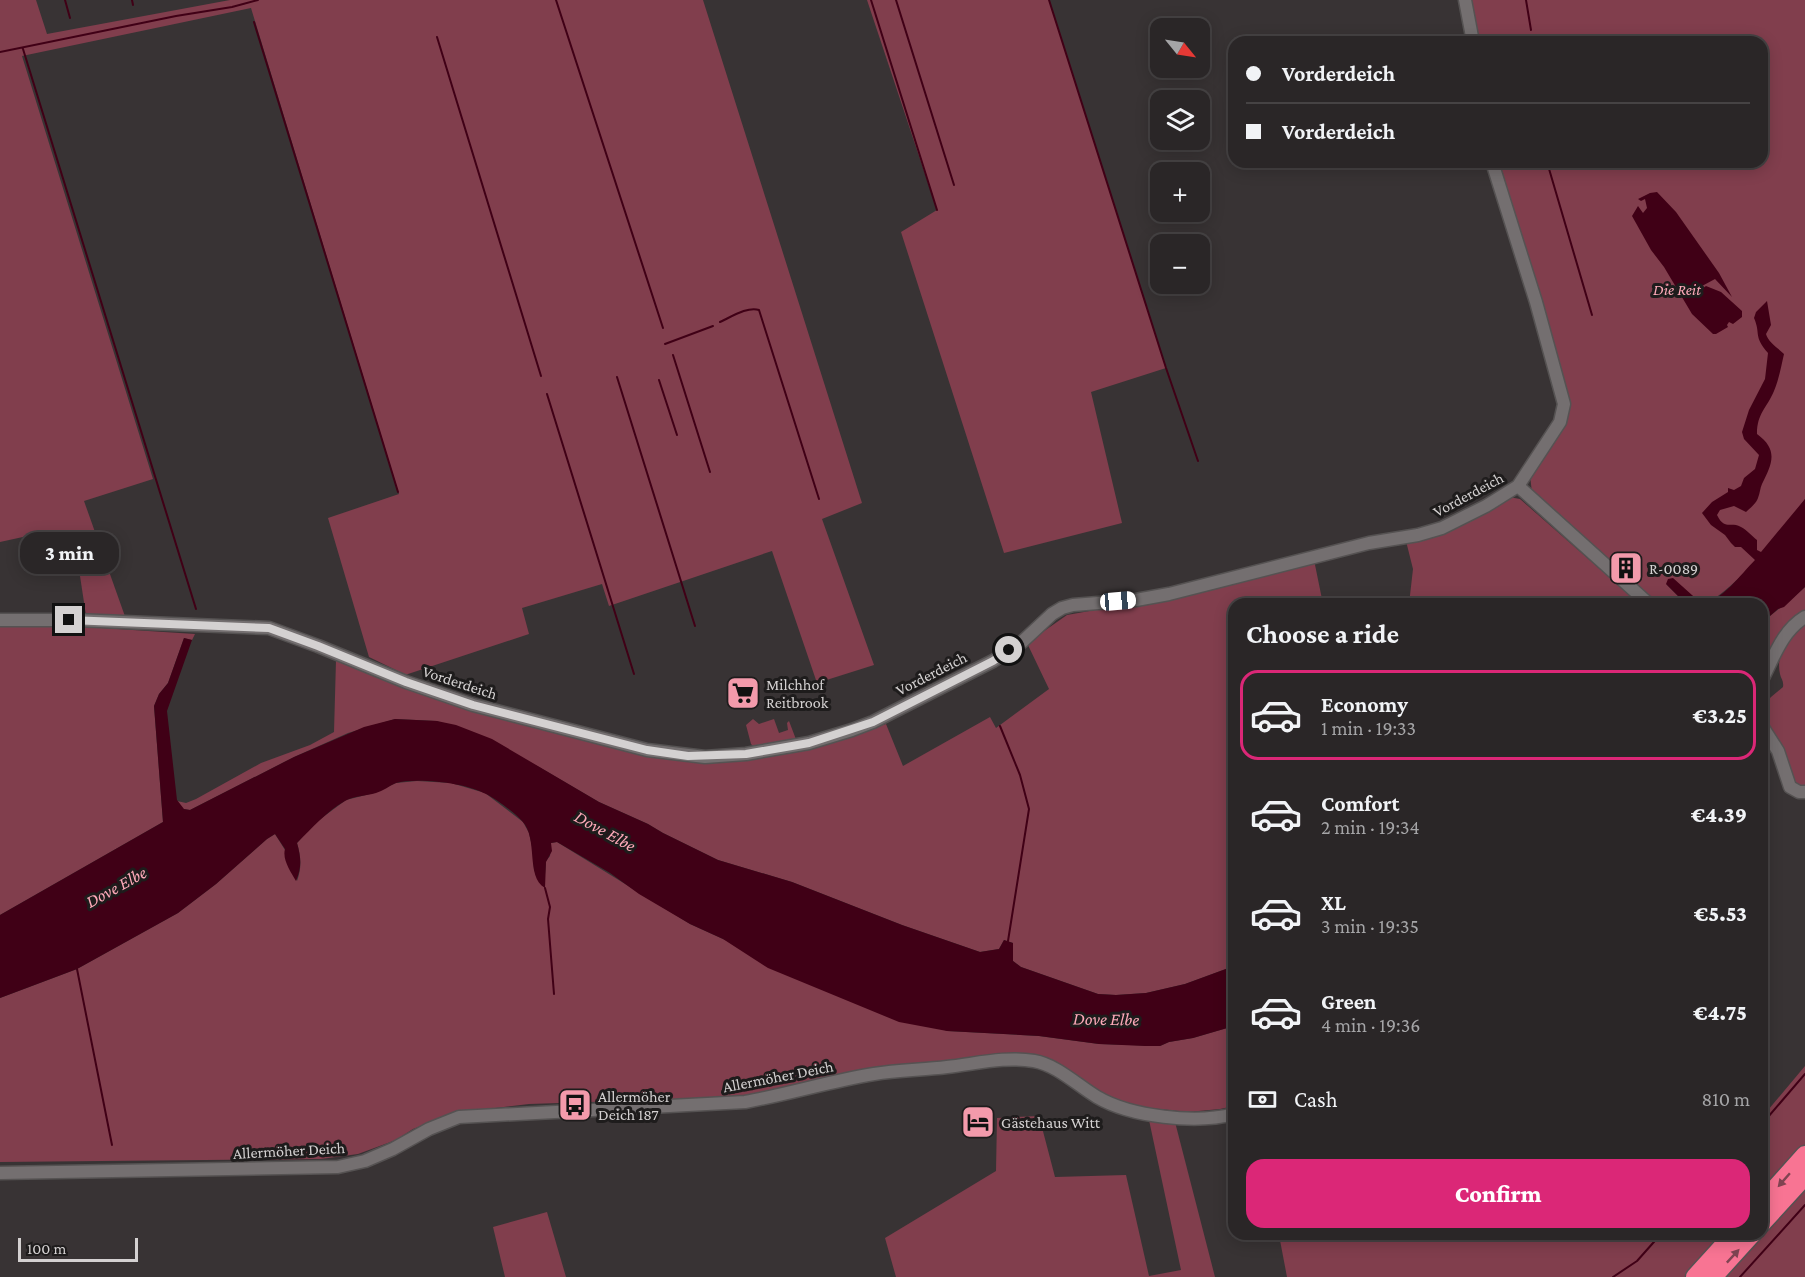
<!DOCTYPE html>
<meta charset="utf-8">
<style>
:root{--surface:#2a2627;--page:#322e2f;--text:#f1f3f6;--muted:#a5a5a7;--line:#464344;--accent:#db2777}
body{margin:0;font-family:"Crimson Pro",serif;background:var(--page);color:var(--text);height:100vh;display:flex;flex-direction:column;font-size:22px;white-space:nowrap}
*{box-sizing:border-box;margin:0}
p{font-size:20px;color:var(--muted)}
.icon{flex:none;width:33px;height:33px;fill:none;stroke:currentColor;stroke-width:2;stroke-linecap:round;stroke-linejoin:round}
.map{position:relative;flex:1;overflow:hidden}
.details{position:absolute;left:1228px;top:598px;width:540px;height:642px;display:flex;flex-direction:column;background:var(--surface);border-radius:18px;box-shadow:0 3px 15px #0003,0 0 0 2px var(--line)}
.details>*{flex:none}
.top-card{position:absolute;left:1228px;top:36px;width:540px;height:132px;border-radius:18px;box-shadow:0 3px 15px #0003,0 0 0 2px var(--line);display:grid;align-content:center;height:132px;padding:0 18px;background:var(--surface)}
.needle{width:39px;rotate:120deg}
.tools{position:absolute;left:1150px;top:18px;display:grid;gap:12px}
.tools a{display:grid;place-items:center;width:60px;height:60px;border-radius:12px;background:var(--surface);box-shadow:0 3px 15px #0003,0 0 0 2px var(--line);font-size:30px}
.scale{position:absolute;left:18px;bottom:15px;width:120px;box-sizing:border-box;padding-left:6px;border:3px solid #d4d1d1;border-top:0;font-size:16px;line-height:21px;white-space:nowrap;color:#d4d1d1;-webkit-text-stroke:4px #1e1c1c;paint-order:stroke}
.end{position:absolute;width:27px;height:27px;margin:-14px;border:8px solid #d4d1d1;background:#111;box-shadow:0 0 0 3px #111}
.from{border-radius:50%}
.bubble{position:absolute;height:42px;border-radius:18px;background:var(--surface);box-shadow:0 3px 15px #0003,0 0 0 2px var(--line);font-size:20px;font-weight:800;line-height:42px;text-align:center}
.car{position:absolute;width:18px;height:36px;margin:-18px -9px;border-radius:8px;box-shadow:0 0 4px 2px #0007;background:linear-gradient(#fff 24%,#345 0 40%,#fff 0 76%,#345 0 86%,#fff 0)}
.top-card b{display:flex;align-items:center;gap:21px;height:57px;font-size:22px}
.top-card b+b{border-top:2px solid var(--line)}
.top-card i{width:15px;height:15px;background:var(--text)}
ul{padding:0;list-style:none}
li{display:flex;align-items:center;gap:18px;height:90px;margin:0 12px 9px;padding:0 6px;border:3px solid transparent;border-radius:18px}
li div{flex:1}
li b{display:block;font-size:22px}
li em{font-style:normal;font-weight:800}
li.active{border-color:var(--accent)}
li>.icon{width:54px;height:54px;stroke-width:1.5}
h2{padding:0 18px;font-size:27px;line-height:72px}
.pay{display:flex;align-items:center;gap:15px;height:66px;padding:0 18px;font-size:22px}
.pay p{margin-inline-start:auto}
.primary-button{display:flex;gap:12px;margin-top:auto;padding:12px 18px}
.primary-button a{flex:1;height:69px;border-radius:18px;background:var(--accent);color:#fff;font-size:24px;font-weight:800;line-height:69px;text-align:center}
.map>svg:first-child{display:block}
.green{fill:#813e4d}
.water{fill:#400016}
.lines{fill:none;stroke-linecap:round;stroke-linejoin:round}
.stream{stroke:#400016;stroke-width:2}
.minor-casing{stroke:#555252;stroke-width:15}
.highway-casing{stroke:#555252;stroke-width:21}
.minor{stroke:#746f70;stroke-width:12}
.highway{stroke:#f87493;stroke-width:18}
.oneway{fill:#804452}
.route{stroke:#d4d1d1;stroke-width:8}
.labels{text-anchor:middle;stroke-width:6;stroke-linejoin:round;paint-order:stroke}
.park-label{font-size:16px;font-style:italic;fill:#fea9b9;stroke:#1e1c1c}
.street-label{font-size:16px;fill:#d4d1d1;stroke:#1e1c1c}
.poi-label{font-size:16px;fill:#d4d1d1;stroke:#1e1c1c;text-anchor:start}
.water-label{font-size:18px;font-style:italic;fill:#fea9b9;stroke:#1e1c1c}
</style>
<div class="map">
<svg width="1805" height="1277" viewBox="0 0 1805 1277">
<rect width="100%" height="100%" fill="#383334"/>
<path class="green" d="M0,0H36L47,34L230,0H703L862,503L822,519L874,665L817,683L772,551L609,606L602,584L522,608L529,634L405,675L474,701L570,726L692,753L755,748L751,744L746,725L753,719L759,724L774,719L779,733L788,730L787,723L789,721L797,742L819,745L886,724L903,766L990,717L996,728L1049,689L1027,643L1067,615L1191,593L1313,555L1323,604H1234V966L1185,984L1146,993L1116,995L1098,994L1021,967L1013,961V943L1004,940L999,949L980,952L902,925L792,882L718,860L663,833L648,824L599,802L539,767L437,721L395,719L348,733L294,757L190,810L183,809L177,801L186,803L196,799L261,763L310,745L334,732L336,660L408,689L404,674L369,657L328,518L399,494L251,8L22,56L153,479L84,501L127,622H87L80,576L32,535L0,542Z
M867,0H1049L1166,368L1091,392L1122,523L1004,553L901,232L937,210Z
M1469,0H1805V499C1786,525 1730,598 1702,604L1666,584L1686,604H1658L1532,493L1530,475L1567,404L1496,162H1762V42H1476Z
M1509,497L1520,499L1634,599L1627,604H1409L1413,569L1406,541Z
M1805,587V612C1782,624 1773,644 1763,667V622C1777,610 1791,600 1805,587Z
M1805,623V790L1792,784L1774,737L1763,719V706L1771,697L1783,687C1784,681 1781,679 1780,674C1775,652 1792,636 1805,623Z
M0,626L86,627L195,634L192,640L184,638L168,683L159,694L154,706L163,822L0,915Z
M417,781L451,783L485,793L523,822L529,833L533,851L534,870L544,887L546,861L550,856L551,843L557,842L690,924L723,939L947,1031L1039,1036L1099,1044L1160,1046L1169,1042L1193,1038L1234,1026V1106L1220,1109L1188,1112L1131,1106L1109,1099L1055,1065L882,1068L742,1097L529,1104L470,1111L456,1113L413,1129L396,1140L358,1154L321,1159L0,1162V998L77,969L178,913L216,884L267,839L275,834L285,850L297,881C302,867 301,857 297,843L315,823L346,800L374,793L396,783Z
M1805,1066V1146L1763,1193V1116Z
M1039,1116L1055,1177L1126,1175L1149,1276L1181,1270L1149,1120L1175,1122L1215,1277H896L885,1238L996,1171L997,1118Z
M1805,1190V1277H1725L1799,1197Z
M547,1212L566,1277H505L493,1227Z
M1456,1234L1458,1241L1477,1237V1234L1724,1235L1685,1277H1287L1279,1235Z"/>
<path class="water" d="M1657,192L1676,212L1719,273L1732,297L1715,279L1702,286L1700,290L1706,286L1721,292L1742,311V317L1733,324L1729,322L1727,325L1728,327L1716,334H1713L1692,314L1664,267L1651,250L1632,216L1638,206L1643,213L1647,208L1645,199L1641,201L1638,199L1650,193Z
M1767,301L1771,325L1766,334C1768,342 1778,348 1784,354C1781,367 1779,379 1774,391C1767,408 1757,413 1757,434C1779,450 1772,464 1762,484C1760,488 1760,493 1758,498C1756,504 1750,508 1746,512L1734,506L1720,510L1717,515C1725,531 1730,521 1741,527C1747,530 1752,536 1757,540V550L1761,552L1805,499V587L1784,607L1778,609L1763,622L1762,604H1686L1666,584L1668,579L1673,578L1702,604C1723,600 1740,575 1755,560L1741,547H1735L1731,543L1725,535L1711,525L1702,513L1712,502L1728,492V488L1734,490L1741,486L1744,478L1755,469L1759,455L1744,439L1742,432L1749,410L1765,379L1768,353C1753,336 1761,334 1754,318L1756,312Z
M184,638L192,640L167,711L177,800L184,809L190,810L294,757L364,727L395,719L437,721L456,725L492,739L599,802L648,824L663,833L718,860L792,882L902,925L980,952L999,949L1004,940L1013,943V961L1021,967L1098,994L1116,995L1146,993L1185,984L1234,966V1026L1193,1038L1169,1042L1160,1046H1145L1099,1044L1039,1036L947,1031L899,1022L768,968L723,939L690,924L639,894L610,873L557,842L551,843L552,851L546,862L545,888C525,876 539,839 522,821C515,813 496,799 486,794C467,783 417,777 396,783C389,786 383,791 376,793C366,796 354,796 345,801C326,812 312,828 297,843C301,857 302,867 296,881C291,872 282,860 285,849L275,834L267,839L216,884L178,913L77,969L0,998V915L163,822L154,706L159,694L168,683Z"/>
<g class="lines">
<path class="stream" d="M65,0L70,18
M132,0L133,5
M556,0L663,328
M871,0L937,210
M896,0L954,185
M1049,0L1166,368L1198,461
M1526,0L1531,30
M254,22L398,492
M437,37L541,376
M1532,37L1533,42
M23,49L196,609
M0,52L176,16L232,7L258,0
M1547,162L1592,315
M720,322C731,317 748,306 759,310L819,499
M665,344L713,326
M673,355L710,472
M617,377L695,626
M659,380L677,435
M547,394L634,674
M1000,726L1020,775L1029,809L1008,941
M545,888L550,907L548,919L554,994
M77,969L112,1145
M1762,1124L1805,1074
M1613,1277L1637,1261L1661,1234
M1740,1277L1805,1205"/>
<g class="minor-casing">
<path id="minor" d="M1465,0L1473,42
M1518,486L1649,604
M0,620H76L269,628L318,646L406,682L473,705L647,750L705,757L746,754L809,743L852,730L873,722L993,661L1022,642L1052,614L1062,608L1073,605L1136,600L1169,594L1369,543L1418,535L1442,528L1486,506L1518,486L1560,422L1564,404L1536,302L1492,162
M1762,680C1774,657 1782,631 1805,617
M1762,726L1778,751L1790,787L1799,792H1805
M0,1173L338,1167L365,1161L393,1149L429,1129L459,1117L745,1102C789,1094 831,1081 874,1074C898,1070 923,1070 947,1067C975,1064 1006,1056 1034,1061C1057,1065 1077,1085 1097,1097C1131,1117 1196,1124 1234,1114"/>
</g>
<g class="highway-casing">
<path id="highway" d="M1762,1203L1805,1155
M1762,1223L1805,1176
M1695,1277L1734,1234
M1713,1277L1752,1234"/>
</g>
<use href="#minor" class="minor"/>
<use href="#highway" class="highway"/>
</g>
<defs><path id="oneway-solid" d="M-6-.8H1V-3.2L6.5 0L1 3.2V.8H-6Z" transform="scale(1.5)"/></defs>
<g class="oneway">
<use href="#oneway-solid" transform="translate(1784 1180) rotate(131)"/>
<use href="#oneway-solid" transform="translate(1733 1256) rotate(-47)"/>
</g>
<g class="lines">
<path class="route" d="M69,620L269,628L318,646L406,682L473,705L647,750L688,756L746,754L809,743L873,722L993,661L1009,650"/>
</g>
<defs>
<g id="building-square" transform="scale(1.725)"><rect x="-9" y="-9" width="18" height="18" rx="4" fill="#f39aab" stroke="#1e1c1c"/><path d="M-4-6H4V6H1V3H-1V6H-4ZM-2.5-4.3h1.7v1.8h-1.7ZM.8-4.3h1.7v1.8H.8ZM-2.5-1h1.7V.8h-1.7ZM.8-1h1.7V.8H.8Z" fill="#111"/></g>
<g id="supermarket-square" transform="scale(1.725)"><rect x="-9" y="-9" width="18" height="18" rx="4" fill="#f39aab" stroke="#1e1c1c"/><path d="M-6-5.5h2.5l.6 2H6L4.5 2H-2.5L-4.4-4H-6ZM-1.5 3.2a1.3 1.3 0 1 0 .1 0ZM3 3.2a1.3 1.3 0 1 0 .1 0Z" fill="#111"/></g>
<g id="bus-square" transform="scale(1.725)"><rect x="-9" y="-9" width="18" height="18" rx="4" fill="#f39aab" stroke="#1e1c1c"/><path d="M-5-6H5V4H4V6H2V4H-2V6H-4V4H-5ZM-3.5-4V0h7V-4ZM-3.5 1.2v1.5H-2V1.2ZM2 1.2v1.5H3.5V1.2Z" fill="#111"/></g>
<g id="hotel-square" transform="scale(1.725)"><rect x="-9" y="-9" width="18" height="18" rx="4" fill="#f39aab" stroke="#1e1c1c"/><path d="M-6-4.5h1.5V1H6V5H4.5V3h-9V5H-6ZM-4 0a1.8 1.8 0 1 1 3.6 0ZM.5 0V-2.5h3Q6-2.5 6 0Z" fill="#111"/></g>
</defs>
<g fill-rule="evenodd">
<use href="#building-square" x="1626" y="568"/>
<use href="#supermarket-square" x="743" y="693"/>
<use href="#bus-square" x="575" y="1105"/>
<use href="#hotel-square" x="978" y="1122"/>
</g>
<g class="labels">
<g class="park-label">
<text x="1677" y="295">Die Reit</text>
</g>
<g class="street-label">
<text transform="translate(1468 494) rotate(-28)" y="6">Vorderdeich</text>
<text transform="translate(931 673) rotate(-27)" y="6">Vorderdeich</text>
<text transform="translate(460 682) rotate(18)" y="6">Vorderdeich</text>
<text transform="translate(778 1076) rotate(-11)" y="6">Allermöher Deich</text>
<text transform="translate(289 1150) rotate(-3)" y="6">Allermöher Deich</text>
</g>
<g class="poi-label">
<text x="1649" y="574">R-0089</text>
<text x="766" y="690">Milchhof<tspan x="766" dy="18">Reitbrook</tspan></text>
<text x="598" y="1102">Allermöher<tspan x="598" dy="18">Deich 187</tspan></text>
<text x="1001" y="1128">Gästehaus Witt</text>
</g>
<g class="water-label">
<text transform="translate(605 831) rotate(29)" y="6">Dove Elbe</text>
<text transform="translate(116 887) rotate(-29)" y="6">Dove Elbe</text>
<text transform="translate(1106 1019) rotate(1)" y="6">Dove Elbe</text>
</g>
</g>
</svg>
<div class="tools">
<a><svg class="needle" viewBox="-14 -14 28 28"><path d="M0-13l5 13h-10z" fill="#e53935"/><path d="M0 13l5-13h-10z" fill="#a5a5a7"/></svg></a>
<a><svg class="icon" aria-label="layers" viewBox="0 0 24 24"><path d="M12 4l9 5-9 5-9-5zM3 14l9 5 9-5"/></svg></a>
<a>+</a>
<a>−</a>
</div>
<div class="scale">100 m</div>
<i class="end from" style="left:1009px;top:650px"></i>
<i class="end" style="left:69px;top:620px"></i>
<div class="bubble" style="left:20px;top:532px;width:99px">3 min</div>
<i class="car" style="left:1118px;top:601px;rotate:85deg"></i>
<div class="top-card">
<b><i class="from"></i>Vorderdeich</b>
<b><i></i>Vorderdeich</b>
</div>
<section class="details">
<h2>Choose a ride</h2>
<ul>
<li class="active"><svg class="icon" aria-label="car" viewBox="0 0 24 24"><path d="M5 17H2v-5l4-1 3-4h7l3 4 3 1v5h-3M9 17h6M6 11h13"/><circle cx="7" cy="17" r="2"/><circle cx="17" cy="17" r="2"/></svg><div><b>Economy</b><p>1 min · 19:33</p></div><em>€3.25</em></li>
<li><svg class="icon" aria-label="car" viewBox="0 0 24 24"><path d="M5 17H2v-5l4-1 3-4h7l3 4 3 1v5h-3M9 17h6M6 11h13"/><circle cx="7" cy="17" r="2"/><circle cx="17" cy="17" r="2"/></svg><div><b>Comfort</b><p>2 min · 19:34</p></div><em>€4.39</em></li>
<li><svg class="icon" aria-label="car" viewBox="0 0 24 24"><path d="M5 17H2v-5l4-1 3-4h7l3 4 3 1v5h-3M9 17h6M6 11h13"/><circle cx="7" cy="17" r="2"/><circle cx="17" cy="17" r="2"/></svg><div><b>XL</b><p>3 min · 19:35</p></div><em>€5.53</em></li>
<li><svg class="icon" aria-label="car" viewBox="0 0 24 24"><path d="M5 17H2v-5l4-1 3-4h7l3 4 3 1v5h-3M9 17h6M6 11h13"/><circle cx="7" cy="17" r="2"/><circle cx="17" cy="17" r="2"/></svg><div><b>Green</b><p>4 min · 19:36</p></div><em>€4.75</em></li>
</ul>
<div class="pay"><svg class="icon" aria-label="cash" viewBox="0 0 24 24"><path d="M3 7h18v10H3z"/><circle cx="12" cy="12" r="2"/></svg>Cash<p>810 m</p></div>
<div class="primary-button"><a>Confirm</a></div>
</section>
</div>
